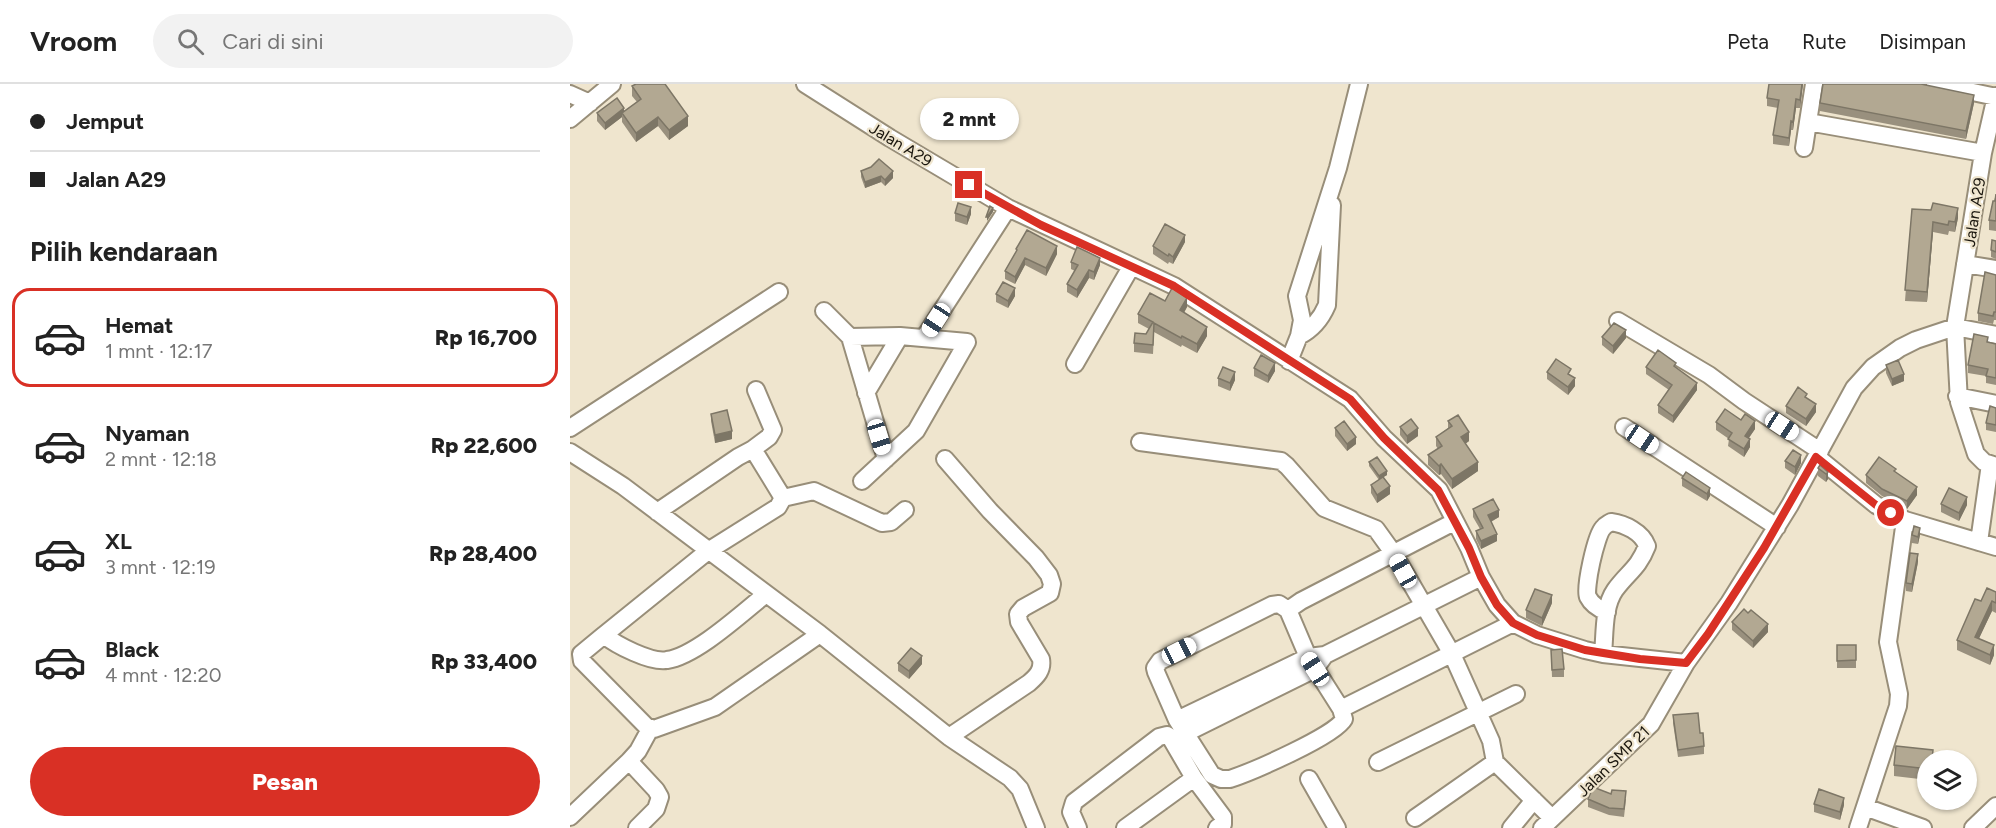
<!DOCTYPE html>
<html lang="id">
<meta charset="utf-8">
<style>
:root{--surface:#fff;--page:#f2f2f2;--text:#222;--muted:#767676;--line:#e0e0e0;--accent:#d93025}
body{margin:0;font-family:Figtree,sans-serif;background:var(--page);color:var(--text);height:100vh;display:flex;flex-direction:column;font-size:22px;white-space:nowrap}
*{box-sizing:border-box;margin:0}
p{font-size:20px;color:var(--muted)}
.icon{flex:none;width:33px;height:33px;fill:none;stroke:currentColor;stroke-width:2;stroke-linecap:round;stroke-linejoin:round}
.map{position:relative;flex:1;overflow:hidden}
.side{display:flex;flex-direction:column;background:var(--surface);width:570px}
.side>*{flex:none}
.banner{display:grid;align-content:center;height:132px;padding:0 30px;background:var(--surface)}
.tools{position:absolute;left:1347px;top:666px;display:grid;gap:12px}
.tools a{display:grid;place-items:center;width:60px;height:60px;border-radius:50%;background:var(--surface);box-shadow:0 2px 4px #0004;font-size:30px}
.end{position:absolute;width:27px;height:27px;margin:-14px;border:8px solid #d93025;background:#fff;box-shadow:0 0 0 3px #fff}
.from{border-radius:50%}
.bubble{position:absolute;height:42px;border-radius:21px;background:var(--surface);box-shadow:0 2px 4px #0004;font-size:20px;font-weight:800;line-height:42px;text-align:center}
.car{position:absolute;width:18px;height:36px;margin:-18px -9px;border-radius:8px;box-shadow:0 0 4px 2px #0007;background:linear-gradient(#fff 24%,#345 0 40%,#fff 0 76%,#345 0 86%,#fff 0)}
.banner b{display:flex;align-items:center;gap:21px;height:57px;font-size:22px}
.banner b+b{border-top:2px solid var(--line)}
.banner i{width:15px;height:15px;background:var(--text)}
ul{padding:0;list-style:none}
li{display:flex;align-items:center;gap:18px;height:99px;margin:0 12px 9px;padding:0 18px;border:3px solid transparent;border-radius:18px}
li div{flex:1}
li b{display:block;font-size:22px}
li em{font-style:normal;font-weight:800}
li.current{border-color:var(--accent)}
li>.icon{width:54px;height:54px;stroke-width:1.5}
h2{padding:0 30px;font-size:27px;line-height:72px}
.action{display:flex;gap:12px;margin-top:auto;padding:12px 30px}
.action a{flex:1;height:69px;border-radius:36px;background:var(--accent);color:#fff;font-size:24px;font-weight:800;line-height:69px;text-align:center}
header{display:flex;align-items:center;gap:36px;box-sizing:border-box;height:84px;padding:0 30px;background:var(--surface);border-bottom:2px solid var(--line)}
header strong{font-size:28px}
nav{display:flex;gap:33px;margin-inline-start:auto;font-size:21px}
.search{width:420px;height:54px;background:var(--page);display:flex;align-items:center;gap:15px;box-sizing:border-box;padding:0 21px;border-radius:33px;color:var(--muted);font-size:22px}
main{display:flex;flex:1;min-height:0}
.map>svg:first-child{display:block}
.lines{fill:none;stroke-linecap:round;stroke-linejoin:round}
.minor-casing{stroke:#988e79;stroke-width:20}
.minor{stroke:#fff;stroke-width:16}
.wall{fill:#99907e}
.shaded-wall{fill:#7d7666}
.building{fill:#b2a892;stroke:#7d7666;stroke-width:1.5}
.route{stroke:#d93025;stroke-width:8}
.labels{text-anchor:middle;stroke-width:4.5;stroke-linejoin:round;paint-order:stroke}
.street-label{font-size:16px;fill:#1a160e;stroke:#efe5ce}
</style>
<header>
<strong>Vroom</strong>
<div class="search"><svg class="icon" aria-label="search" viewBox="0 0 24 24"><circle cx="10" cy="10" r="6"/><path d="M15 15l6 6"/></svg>Cari di sini</div>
<nav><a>Peta</a><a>Rute</a><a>Disimpan</a></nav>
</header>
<main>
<section class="side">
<div class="banner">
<b><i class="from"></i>Jemput</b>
<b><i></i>Jalan A29</b>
</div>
<h2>Pilih kendaraan</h2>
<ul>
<li class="current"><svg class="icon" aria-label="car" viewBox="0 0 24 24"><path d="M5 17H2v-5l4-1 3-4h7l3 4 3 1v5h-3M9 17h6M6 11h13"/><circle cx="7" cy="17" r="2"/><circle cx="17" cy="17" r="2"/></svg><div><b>Hemat</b><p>1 mnt · 12:17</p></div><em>Rp 16,700</em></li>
<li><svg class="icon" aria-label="car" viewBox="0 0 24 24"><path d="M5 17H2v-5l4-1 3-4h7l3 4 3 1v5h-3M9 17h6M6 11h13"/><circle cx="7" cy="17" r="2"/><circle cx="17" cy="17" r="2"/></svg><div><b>Nyaman</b><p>2 mnt · 12:18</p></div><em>Rp 22,600</em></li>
<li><svg class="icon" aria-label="car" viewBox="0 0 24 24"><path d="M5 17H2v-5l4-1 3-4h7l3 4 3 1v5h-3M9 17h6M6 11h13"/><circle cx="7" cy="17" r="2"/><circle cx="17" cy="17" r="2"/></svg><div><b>XL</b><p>3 mnt · 12:19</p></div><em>Rp 28,400</em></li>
<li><svg class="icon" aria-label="car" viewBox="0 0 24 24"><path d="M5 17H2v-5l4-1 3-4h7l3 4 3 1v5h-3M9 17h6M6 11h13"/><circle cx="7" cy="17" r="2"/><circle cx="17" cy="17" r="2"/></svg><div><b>Black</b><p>4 mnt · 12:20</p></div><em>Rp 33,400</em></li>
</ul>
<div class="action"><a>Pesan</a></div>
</section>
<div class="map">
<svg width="1426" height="744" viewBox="0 0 1426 744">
<rect width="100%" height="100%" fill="#efe5ce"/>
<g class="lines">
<g class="minor-casing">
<path id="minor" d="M235,0L320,54L438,124L604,202L780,315L814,354L869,406L899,464L911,493L927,521L943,539L967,551L1015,566L1033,570L1116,579
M1244,0L1238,38L1413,69
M1365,0L1426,13
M0,10L20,19
M1426,12L1413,69L1385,243L1389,318L1406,370L1414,378L1426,382
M0,35L42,0
M1234,64L1238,38
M1395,180L1426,185
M254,227L280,253L330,252L397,258L346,347L292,397
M1048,237L1139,291L1174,317L1250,367
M729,252C743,245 751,235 757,221L762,121
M280,253L316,375
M354,254L438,124
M719,277L729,252L732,236L727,212L768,84L789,0
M505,280L561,183
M296,309L330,252
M1387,312L1426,320
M1054,343L1207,443
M0,344L209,208
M570,358L711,377L717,382L754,424L806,445L824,470L882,570L921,657L925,678L982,734
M183,365L199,353L203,346L186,306
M0,368L53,402L250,550L379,653L440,694L450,705L466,744
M1247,373L1306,421L1335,436L1426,463
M375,375L420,427L466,474L479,491L482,500L480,509L453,524L448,530L449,538L471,575C473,586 467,592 459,599L379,653
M213,414L244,407L312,439L321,438L335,426
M87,428L168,373L183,365L213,414L208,423L138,467L34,551C46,561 81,579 97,576C126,572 172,529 196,510
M884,438L731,517L718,526L709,520L702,521L590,577L585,584L586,588L607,636L642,691L651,695H660C681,688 765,652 774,635L771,625L943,539
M1409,458L1420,380
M718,526L738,573L771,625
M34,551L11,570L12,577L76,642L84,645L145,623L250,550
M1033,570C1035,551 1033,523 1045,506C1058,488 1068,485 1077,462C1072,448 1055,440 1041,438C1038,440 1035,441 1033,444C1026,451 1014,505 1018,513C1022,521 1029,525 1037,528
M607,636L738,573L755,571L911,493
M616,649L745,585L755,571
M59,677L86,706L90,713L86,725L67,744
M808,678L946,610
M624,694L653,733V740L647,744
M739,695L767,744
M1295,723L1353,744
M0,733L59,677L68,667L80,645
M845,734L925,678
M508,744L501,728L504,718L589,653L597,651L600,653L624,694L555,744
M941,744L964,716
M972,744L1081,640L1116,579L1159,519L1220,421L1284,304L1303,283L1330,264L1346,256L1385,243L1426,251
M1288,744L1328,622L1329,610L1318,558L1335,436
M1403,744L1426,722"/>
</g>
<use href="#minor" class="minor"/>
</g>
<path class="wall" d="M1233,0L1230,24H1226L1223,46H1221L1219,62L1203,60V51L1208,24L1197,22V14Z
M62,2L118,42L99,56L88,42L66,58L52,38V33L35,46L27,37V29L54,27L67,18L62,12Z
M1250,19H1404L1396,55L1250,27Z
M291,87L323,94L315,102L311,98L295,104L291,93Z
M1426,110V147L1419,146V136Z
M1342,125L1388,134L1385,148L1379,147L1378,151L1363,148L1357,218L1335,217Z
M385,129L401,130L397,141L385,137Z
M1426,157V175L1421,173V166Z
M615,158L603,180L599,178L598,180L583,170V162Z
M446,165L487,170L476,192L455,181L445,200L435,195V187L446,168Z
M501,178L530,181L524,196L519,194L507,214L497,208V200L505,187L501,185Z
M1426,191V236H1424L1423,240L1408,237V229Z
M426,210L445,212L438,224L426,218Z
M595,217L617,223L614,229L637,252L627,269L612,261L611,263L584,248L583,270L564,268V259L576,250L579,245L568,239V230Z
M1032,253L1056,254L1043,270L1032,261Z
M1418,258L1426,260V301L1416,299V292L1398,289V281Z
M1316,281L1334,297L1322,302L1316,289Z
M1076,283L1106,284L1127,306L1103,339L1088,329V321L1099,306L1076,290Z
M684,284L705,287L698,299L684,292Z
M977,288L1001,292L1005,302L998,311L977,295Z
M648,294L665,296L660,307L648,302Z
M1237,315L1246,328L1236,342L1216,329V322Z
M1426,324V348L1416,346V339Z
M141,330L162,355L145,359L141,337Z
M878,337L899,357L895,360L908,387L882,405L871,390L869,391L858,381V371L868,365L866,362V353L878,344Z
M1146,338L1185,345L1179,354L1180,363L1174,373L1158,362L1159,355L1146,346Z
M830,343L848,352L837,360L830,351Z
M765,344L786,360L777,367L765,352Z
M1215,377L1231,379L1225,391L1215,384Z
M799,378L817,391L813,393L820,410L807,419L801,409V401L809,396L799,382Z
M1248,384L1258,388V395L1256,398L1248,392Z
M1326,388L1347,411L1337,425L1312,412L1296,399V391Z
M1112,394L1140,412L1137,417L1112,402Z
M1371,420L1397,421L1389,437L1371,428Z
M903,425L929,433L921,438L927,457L911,465L906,455V447L910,445L903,433Z
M1342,451H1350L1348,460L1342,459Z
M1348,478L1342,508L1336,507V499Z
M1426,508V529L1422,527L1409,554L1424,571L1420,581L1387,566V556L1411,517Z
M982,519L972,542L956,534V526Z
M1162,538L1198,548L1183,564L1162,546Z
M1267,561H1286V584H1267Z
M981,566L994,585V593H982Z
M328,579L352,580L339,595L328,587Z
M1103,631L1130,649L1134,662V670L1108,673L1103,639Z
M1326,662L1363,666V676H1358V696L1324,692V681Z
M1018,715H1056L1054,733L1039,731L1018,723Z
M1244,720L1274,721L1270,736L1244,728Z"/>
<path class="shaded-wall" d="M1232,0H1233L1230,24V16Z
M1404,11V19L1396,55V47Z
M1226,15V24L1223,46V38Z
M54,24V31L52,29V33L35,46V39Z
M118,32V42L99,56V46Z
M88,33V42L66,58V49Z
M1221,37V46L1219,62V54Z
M323,87V94L315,102V96Z
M311,92V98L295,104V98Z
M401,123V130L397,141V133Z
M423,124V128L417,137V133Z
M1388,124V134L1385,148V138Z
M1363,138V148L1357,218V208Z
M615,151V158L603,180V173Z
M487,162V170L476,192V184Z
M455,174V181L445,200V193Z
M530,174V181L524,196V188Z
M519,186V194L507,214V206Z
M445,204V212L438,224V217Z
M617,214V223L610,235V226Z
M637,243V252L627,269V260Z
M1056,246V254L1043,270V262Z
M705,279V287L698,299V292Z
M665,288V296L660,307V299Z
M1334,290V297L1322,302V295Z
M1005,294V302L998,311V303Z
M1127,299V306L1103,339V332Z
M1246,320V328L1236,342V335Z
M1185,337V345L1175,359V352Z
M848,344V352L837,360V352Z
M162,347V355L145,359V351Z
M899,348V357L891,363V353Z
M786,353V360L777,367V360Z
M1180,355V363L1174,373V365Z
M1231,371V379L1225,391V383Z
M908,378V387L882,405V395Z
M871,380V390L869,391V382Z
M817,387V391L809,396V392Z
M1258,388V395L1256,398V390Z
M820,402V410L807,419V411Z
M1347,403V411L1337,425V417Z
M1140,404V412L1137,417V410Z
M1397,413V421L1389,437V429Z
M929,426V433L918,439V431Z
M1350,444V451L1348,460V453Z
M927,450V457L911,465V457Z
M1348,470V478L1342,508V500Z
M982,511V519L972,542V534Z
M1422,517V527L1405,563V553Z
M1198,540V548L1183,564V557Z
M1424,561V571L1420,581V571Z
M352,572V580L339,595V587Z
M1274,714V721L1270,736V728Z"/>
<path class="building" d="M66,0H95L118,32L99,46L88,33L66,49L52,29L71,15L62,2Z
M1199,0H1232L1230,16L1226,15L1223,38L1221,37L1219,54L1203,51L1209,16L1197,14Z
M1253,0H1351L1404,11L1396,47L1250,19Z
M47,14L54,24L35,39L27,29Z
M309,75L323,87L315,96L311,92L295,98L291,87L301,83Z
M1426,110V137L1419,136L1423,117H1425Z
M388,119L401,123L397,133L385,129Z
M1363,119L1388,124L1385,138L1379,137L1378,141L1363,138L1357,208L1335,206L1342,125L1361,126Z
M420,122L423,124L417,133H416Z
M595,140L615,151L603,173L599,170L598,172L583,162Z
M457,146L487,162L476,184L455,174L445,193L435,187L447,166L446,165Z
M1422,156L1426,157V168L1421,166Z
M507,163L530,174L524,188L519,186L507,206L497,200L508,181L501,178Z
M1415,188L1426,191V228H1424L1423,232L1408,229Z
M433,198L445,204L438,217L426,210Z
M602,204L617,214L610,226L637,243L627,260L612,252L611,254L584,239L583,261L564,259L565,249L576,250L583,238L568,230L580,209L595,217Z
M1044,239L1056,246L1043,262L1032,253Z
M1404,250L1418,253L1417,258L1426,260V294L1416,292L1418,285L1398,281Z
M1088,266L1106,279L1104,282L1127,299L1103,332L1088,321L1102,301L1076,283Z
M691,271L705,279L698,292L684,284Z
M986,275L1001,285L998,290L1005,294L998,303L977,288Z
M1328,276L1334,290L1322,295L1316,281Z
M653,283L665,288L660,299L648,294Z
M1228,303L1237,310L1235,313L1246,320L1236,335L1216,322Z
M1420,322L1426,324V341L1416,339Z
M1155,325L1171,336L1175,330L1185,337L1175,352L1180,355L1174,365L1158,355L1162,349L1146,338Z
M157,326L162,347L145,351L141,330Z
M888,331L899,348L891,353L908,378L882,395L871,380L869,382L858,371L872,362L866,353L882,342L878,337Z
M841,335L848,344L837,352L830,343Z
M774,337L786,353L777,360L765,344Z
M1223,366L1231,371L1225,383L1215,377Z
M807,373L817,387L809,392L799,378Z
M1309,373L1326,385L1324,387L1347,403L1337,417L1312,405L1296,391Z
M1250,381L1258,388L1256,390L1248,384Z
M1116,388L1140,404L1137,410L1112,394Z
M813,393L820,402L807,411L801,401Z
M1379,404L1397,413L1389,429L1371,420Z
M923,415L929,426L918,431L927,450L911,457L906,447L913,444L903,425Z
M1344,442L1350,444L1348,453L1342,451Z
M1340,469L1348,470L1342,500L1336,499Z
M1417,504L1426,508V519L1422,517L1405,553L1424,561L1420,571L1387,556L1405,515L1411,517Z
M965,505L982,511L972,534L956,526Z
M1174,525L1178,529L1181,526L1198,540L1183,557L1162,538Z
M1267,561H1286V576L1267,577Z
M341,564L352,572L339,587L328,579Z
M992,565L994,585L982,586L981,566Z
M1128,629L1130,649H1133L1134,662L1108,666L1103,631Z
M1326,662L1363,666L1362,676H1358V685L1324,681Z
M1023,703L1041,710L1042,706L1056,707L1054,725L1039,724L1018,715Z
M1249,705L1274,714L1270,728L1244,720Z"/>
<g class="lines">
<path class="route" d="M399,101L471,141L604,202L780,315L814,354L868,406L899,464L911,493L927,521L943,539L967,551L1015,566L1070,575L1116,579L1138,550L1194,464L1246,373L1306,421L1321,429"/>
</g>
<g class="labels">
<g class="street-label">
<text transform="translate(331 60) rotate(31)" y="6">Jalan A29</text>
<text transform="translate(1404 128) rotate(-81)" y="6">Jalan A29</text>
<text transform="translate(1043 677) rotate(-44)" y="6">Jalan SMP 21</text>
</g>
</g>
</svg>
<div class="tools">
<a><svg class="icon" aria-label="layers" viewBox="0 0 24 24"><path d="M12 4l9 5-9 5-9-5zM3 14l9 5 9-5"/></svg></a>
</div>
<i class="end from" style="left:1321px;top:429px"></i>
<i class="end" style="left:399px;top:101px"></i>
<div class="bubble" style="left:350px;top:14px;width:99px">2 mnt</div>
<i class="car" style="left:366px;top:236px;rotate:213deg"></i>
<i class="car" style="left:1212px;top:342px;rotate:123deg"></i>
<i class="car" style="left:309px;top:353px;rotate:163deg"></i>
<i class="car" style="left:1072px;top:355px;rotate:124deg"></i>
<i class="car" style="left:833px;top:487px;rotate:331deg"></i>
<i class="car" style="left:609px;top:567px;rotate:63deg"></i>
<i class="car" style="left:745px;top:585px;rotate:327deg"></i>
</div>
</main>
